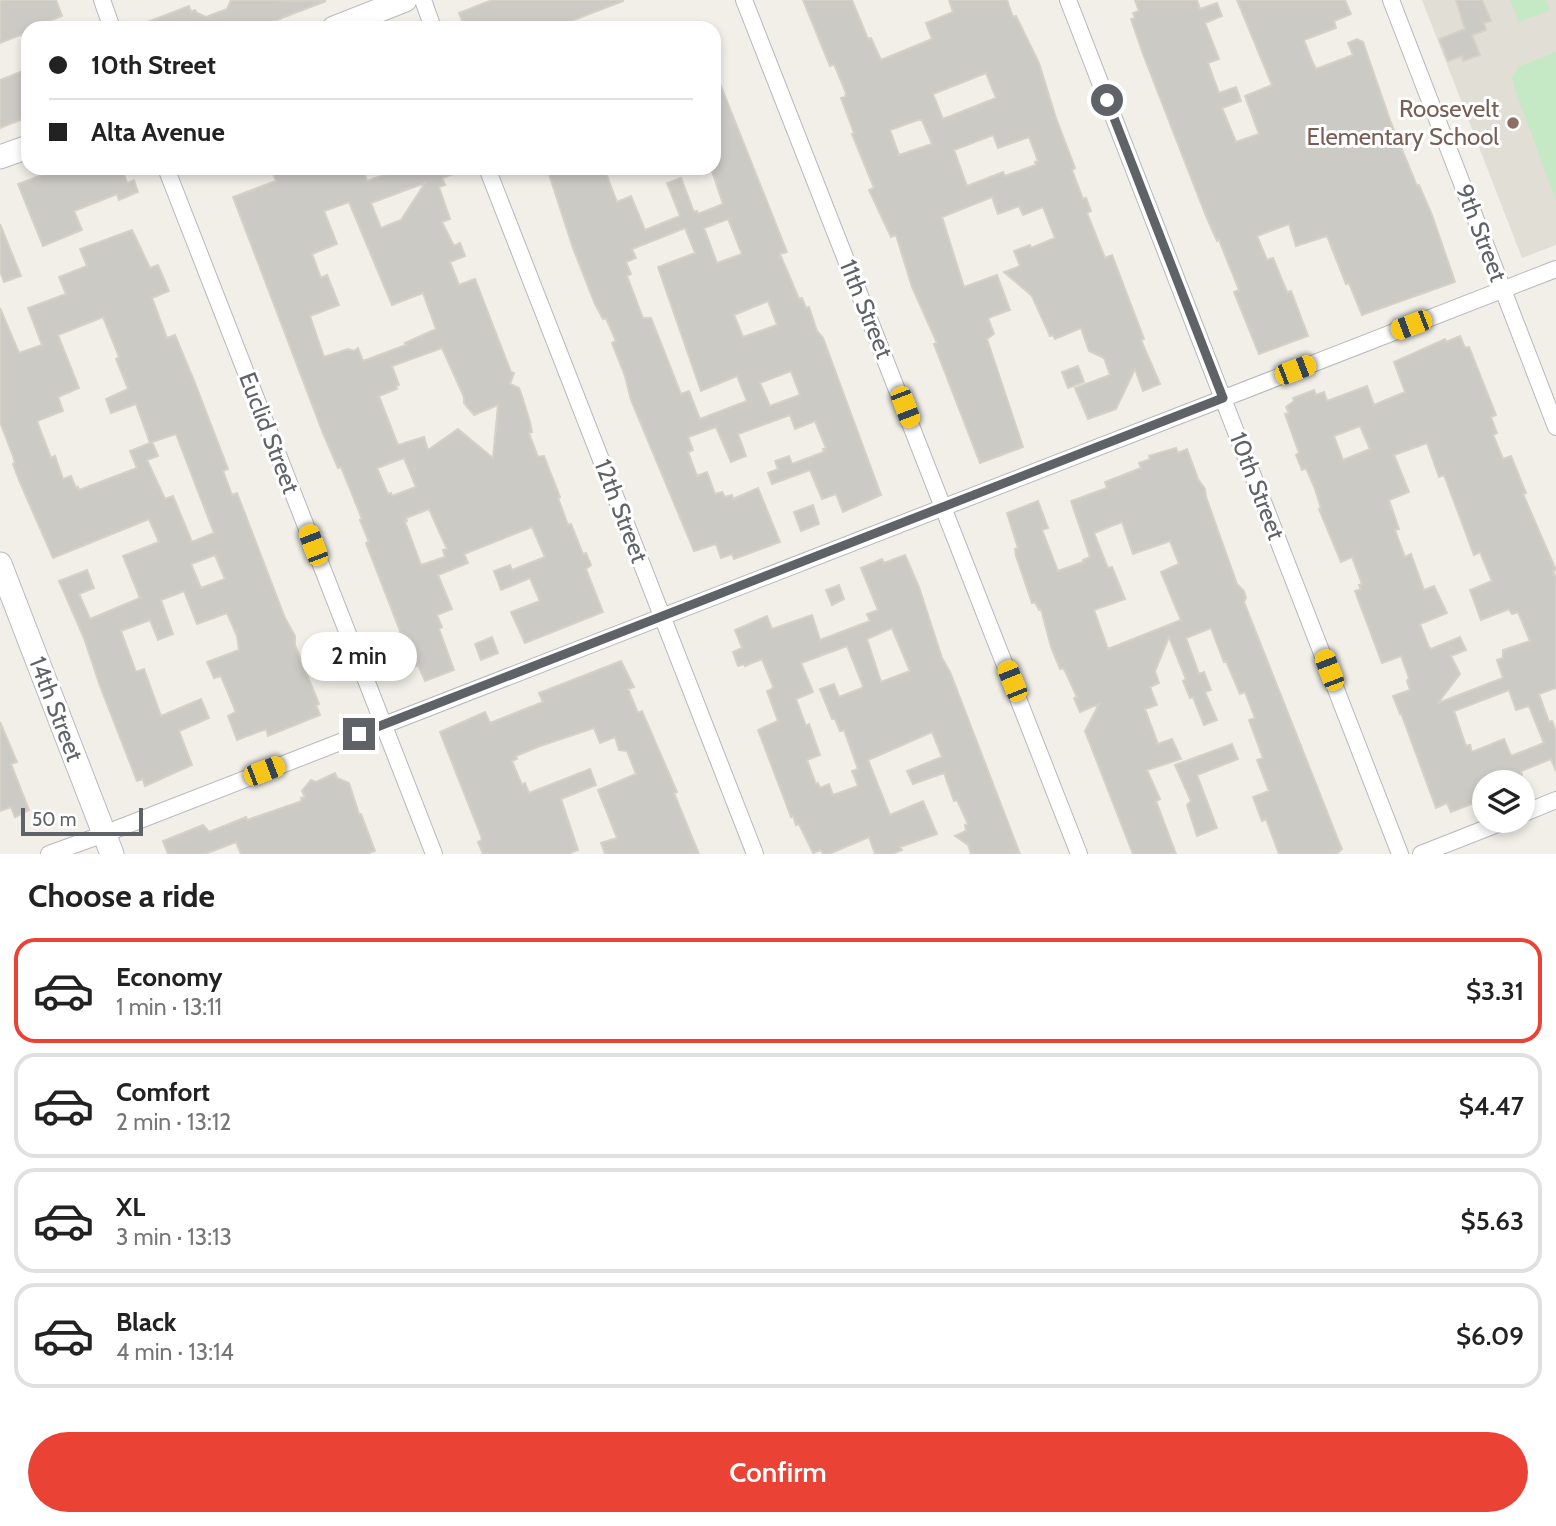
<!DOCTYPE html>
<meta charset="utf-8">
<style>
:root{--surface:#fff;--page:#f6f6f6;--text:#222;--muted:#767676;--line:#e0e0e0;--accent:#ea4335}
body{margin:0;font-family:Cabin,sans-serif;background:var(--page);color:var(--text);height:100vh;display:flex;flex-direction:column;font-size:26px;white-space:nowrap}
*{box-sizing:border-box;margin:0}
p{font-size:23px;color:var(--muted)}
.icon{flex:none;width:38px;height:38px;fill:none;stroke:currentColor;stroke-width:2;stroke-linecap:round;stroke-linejoin:round}
.map{position:relative;height:854px;overflow:hidden}
.drawer{display:flex;flex-direction:column;background:var(--surface);flex:1}
.drawer>*{flex:none}
.banner{position:absolute;left:21px;top:21px;width:700px;height:154px;border-radius:21px;box-shadow:0 4px 10px #0003;display:grid;align-content:center;height:154px;padding:0 28px;background:var(--surface)}
.buttons{position:absolute;left:1472px;top:770px;display:grid;gap:14px}
.buttons a{display:grid;place-items:center;width:63px;height:63px;border-radius:50%;background:var(--surface);box-shadow:0 4px 10px #0003;font-size:35px}
.scale{position:absolute;left:21px;bottom:18px;width:122px;box-sizing:border-box;padding-left:7px;border:4px solid #5f6368;border-top:0;font-size:19px;line-height:24px;white-space:nowrap;color:#5f6368;-webkit-text-stroke:5px #fff;paint-order:stroke}
.end{position:absolute;width:32px;height:32px;margin:-16px;border:9px solid #5f6368;background:#fff;box-shadow:0 0 0 4px #fff}
.from{border-radius:50%}
.bubble{position:absolute;height:49px;border-radius:24px;background:var(--surface);box-shadow:0 4px 10px #0003;font-size:23px;font-weight:600;line-height:49px;text-align:center}
.car{position:absolute;width:21px;height:42px;margin:-21px -10px;border-radius:9px;box-shadow:0 0 5px 2px #0007;background:linear-gradient(#f5c518 24%,#345 0 40%,#f5c518 0 76%,#345 0 86%,#f5c518 0)}
.banner b{display:flex;align-items:center;gap:24px;height:66px;font-size:26px}
.banner b+b{border-top:2px solid var(--line)}
.banner i{width:18px;height:18px;background:var(--text)}
ul{padding:0;list-style:none}
li{display:flex;align-items:center;gap:21px;height:105px;margin:0 14px 10px;padding:0 14px;border:4px solid var(--line);border-radius:21px}
li div{flex:1}
li b{display:block;font-size:26px}
li em{font-style:normal;font-weight:600}
li.on{border-color:var(--accent)}
li>.icon{width:63px;height:63px;stroke-width:1.5}
h2{padding:0 28px;font-size:32px;line-height:84px}
.cta{display:flex;gap:14px;margin-top:auto;padding:14px 28px}
.cta a{flex:1;height:80px;border-radius:42px;background:var(--accent);color:#fff;font-size:28px;font-weight:600;line-height:80px;text-align:center}
.map>svg:first-child{display:block}
.education{fill:#e1ded6}
.green{fill:#c5e8c5}
.building{fill:#cccac5;stroke:#d6d1c6;stroke-width:2;fill-rule:evenodd}
.lines{fill:none;stroke-linecap:round;stroke-linejoin:round}
.street-casing{stroke:#b5b8bc;stroke-width:18}
.secondary-casing{stroke:#b6babf;stroke-width:25}
.street{stroke:#fff;stroke-width:16}
.secondary{stroke:#fff;stroke-width:23}
.route{stroke:#5f6368;stroke-width:9}
.education-dot{fill:#8d6e63;stroke:#fff;stroke-width:2.5}
.labels{text-anchor:middle;stroke-width:6;stroke-linejoin:round;paint-order:stroke}
.education-label{font-size:24px;fill:#785e54;stroke:#fff;text-anchor:end}
.street-label{font-size:24px;fill:#5f6368;stroke:#fff}
</style>
<div class="map">
<svg width="1556" height="854" viewBox="0 0 1556 854">
<rect width="100%" height="100%" fill="#f1efe8"/>
<path class="education" d="M1422,0H1556V245L1522,258Z"/>
<path class="green" d="M1510,0H1546L1550,10L1519,22Z
M1556,52V200L1514,87L1512,77L1520,66Z"/>
<path class="building" d="M0,0H56L62,16L44,23L45,28H28V32L0,43Z
M231,0L326,1L256,28H132L189,6L191,12L195,10L197,13L206,17L227,9Z
M492,0H623V1L553,28H465L459,13Z
M803,0H852L868,39L871,38L881,60L932,39L926,23L953,12L949,0H1007L1013,17L1016,16L1039,63L1056,118L1075,168L1072,170L1083,199L1086,198L1091,211L1087,213L1105,258L1112,255L1144,339L1141,340L1160,384L1143,391L1135,369L1116,409L1088,419L1075,388L1110,375L1104,358L1089,351L1081,328L1055,339L1053,335L1050,336L1032,296L1004,272L1020,266L1014,251L1030,245L1031,248L1055,238L1043,207L1023,215L1019,206L998,214L992,197L942,217L964,287L997,275L1010,310L988,318L994,334L987,339L1023,447L980,463L934,344L937,343L912,287L896,235L891,237L869,190L874,188L852,134L854,133L841,98L845,97L846,93L834,64L830,66ZM986,73L996,98L943,119L933,94ZM918,120H922L932,144L899,155L890,130ZM993,135L998,148L1029,137L1038,161L1035,162L1036,165L1005,176L1003,172L967,186L954,150Z
M1135,0H1197L1200,9L1217,3L1222,16L1205,23L1219,59L1208,63L1219,93L1236,87L1241,101L1222,108L1236,142L1259,134L1245,96L1272,85L1237,0H1345L1351,14L1334,21L1336,28L1304,40L1313,63L1316,69L1353,55L1348,43L1357,39L1363,42L1391,123L1417,186L1419,185L1432,215L1455,282L1362,315L1349,283L1346,284L1327,236L1296,246L1289,224L1257,236L1267,260L1273,258L1287,292L1291,291L1308,336L1259,354L1234,292L1239,290L1219,240L1217,241L1206,216L1143,54L1131,19L1135,18L1133,13L1139,11Z
M1456,0H1482L1491,21L1484,23L1486,30L1472,35L1480,55L1463,61L1462,56L1448,61L1439,39L1465,29Z
M28,69V117L0,128V80Z
M715,71L787,252L780,254L799,299L802,298L806,308L809,307L817,331L823,338L881,495L843,512L836,494L822,499L810,470L772,484L768,473L778,469L775,461L789,456L792,464L824,452L823,449L826,448L815,421L795,429L790,415L738,434L746,456L731,462L716,427L688,437L693,450L688,452L697,476L707,472L715,494L722,492L725,497L732,495L733,499L758,488L780,542L734,559L732,554L721,558L716,544L694,551L631,400L625,376L612,343L616,341L606,318L603,319L595,304L573,248L547,168H604L617,202L631,196L645,230L680,216L667,183L681,178L694,212L697,211L698,214L723,204L712,171L714,170ZM728,219L742,254L717,263L704,228ZM685,228L695,253L658,267L701,391L737,376L747,401L700,419L689,391L681,394L651,318H643L627,276L631,274L626,262L636,258L632,249ZM768,301L777,325L743,337L734,315ZM791,371L800,395L770,406L760,383Z
M60,168H122L127,183L134,180L138,192L119,200L117,194L74,211L82,230L43,246L18,184Z
M286,168H363L367,181L404,168H463V170L442,178L445,185L439,187L450,219L442,222L454,246L460,243L465,256L450,262L459,285L475,279L511,372L514,373L510,384L519,388L521,393L530,422L532,432L529,433L538,457L544,456L560,497L558,498L568,525L571,524L583,554L586,553L591,565L586,569L603,612L525,643L511,612L540,601L530,578L501,590L494,571L510,565L512,570L545,557L532,527L464,554L468,563L438,575L452,609L437,615L442,627L439,629L454,670L425,681L418,665L414,667L366,543L369,542L360,520L362,519L341,467L338,468L323,433L233,197L276,181L273,173ZM425,183L401,220L381,228L371,203ZM349,202L392,305L423,293L436,329L405,343L406,345L363,361L358,348L354,351L348,349L324,357L310,316L339,305L327,275L321,278L312,254L337,244L324,211ZM442,348L464,397V403L474,415L498,405L493,458L458,429L428,450L424,437L398,445L379,396L397,389L396,386L399,385L392,366ZM404,458L416,487L392,496L391,493L388,494L377,468ZM429,509L447,549L443,550L445,557L421,565L405,522L407,521L406,518Z
M0,224L21,276L4,282L0,271Z
M132,230L150,268L158,265L169,291L152,298L167,338L175,335L195,383L228,469L223,471L232,495L237,493L285,618L295,636V645L319,704L316,705L320,715L268,736L266,729L237,740L228,716L236,712L221,676L214,678L207,662L239,650L237,636L227,613L197,624L184,591L161,600L173,634L158,640L150,620L121,631L136,672L144,669L161,716L201,699L209,718L179,731L192,765L145,786L143,779L137,781L100,686L84,638L59,581L87,570L94,588L79,594L90,619L140,598L123,556L159,542L149,519L53,558L19,480L13,464L15,463L13,456L0,422V308L19,353L42,345L28,308L66,294L59,277L87,266L80,249ZM103,317L119,357L116,359L128,389L106,399L111,413L136,404L150,443L130,451L137,468L79,490L78,487L76,488L71,476L63,479L55,456L51,458L37,421L63,411L58,397L79,388L58,335ZM176,434L214,533L192,542L173,496L165,499L147,460L158,456L152,442ZM215,555L225,579L201,588L191,564Z
M1460,336L1465,348L1469,347L1496,415L1491,417L1497,433L1493,435L1503,459L1511,456L1526,493L1523,494L1556,570L1553,571L1556,578V688L1539,694L1549,722L1552,721L1556,732V771L1551,759L1521,771L1522,775L1506,782H1484V799L1451,812L1447,803L1436,808L1401,713L1400,714L1393,696L1410,690L1407,681L1409,678L1401,656L1382,663L1355,591L1361,589L1359,585L1362,584L1352,557L1341,562L1319,509L1321,508L1315,489L1306,468L1302,470L1296,455L1299,453L1285,414L1289,413L1286,407L1294,401L1293,398L1314,390L1316,395L1324,392L1327,401L1367,386L1374,405L1405,392L1394,362L1445,339L1446,342ZM1360,426L1370,449L1343,460L1334,436ZM1427,443L1439,477L1444,475L1474,555L1480,552L1492,581L1470,590L1481,620L1509,609L1512,614L1518,612L1530,641L1503,650V658L1497,660L1503,678L1438,703L1460,674L1451,656L1466,650L1460,637L1431,649L1429,647L1420,624L1447,613L1434,586L1424,590L1411,554L1405,557L1395,530L1399,529L1389,500L1409,492L1394,455ZM1509,690L1516,710L1529,706L1544,743L1511,756L1504,739L1472,752L1470,745L1466,746L1454,711Z
M1078,366L1084,382L1068,388L1062,372Z
M1176,448L1178,453L1187,449L1198,479L1205,489L1206,497L1237,584L1244,591L1246,598L1244,602L1337,837L1342,849L1337,854H1279L1266,819L1262,821L1253,797L1269,791L1257,760L1263,758L1249,720L1255,718L1245,692L1240,694L1226,661L1224,662L1211,628L1186,638L1199,674L1204,672L1211,690L1205,692L1217,720L1204,725L1193,697L1190,698L1183,681L1186,679L1169,637L1155,671L1159,683L1150,687L1157,705L1145,709L1158,744L1172,739L1181,759L1147,770L1160,799L1156,801L1176,854H1133L1085,731L1099,704L1080,712L1074,698L1077,697L1066,673L1063,668L1060,669L1051,647L1041,609L1039,610L1035,602L1032,603L1016,556L1015,549L1018,548L1007,513L1038,501L1048,528L1042,530L1058,571L1083,562V560L1090,557L1071,501L1107,488L1105,482L1141,468L1139,463L1150,459L1149,456ZM1122,522L1133,554L1170,541L1179,564L1161,572L1181,620L1108,649L1094,610L1125,599L1112,567L1108,568L1094,533Z
M813,505L819,524L801,531L794,512Z
M905,555L919,587L942,658L950,672L1020,854H971L968,845L955,836L966,831L965,825L968,824L957,800L954,801L944,773L913,784L907,771L942,757L932,732L868,760L890,815L923,801L937,834L900,847L902,850L892,854H875L869,837L829,854H823L821,850L813,853L799,824L796,825L793,816L791,817L785,801L758,730L778,721L767,691L772,689L773,686L762,659L745,666L744,664L738,666L733,652L742,648L735,630L767,616L772,629L812,615L820,640L870,621L867,614L878,610L861,568L882,559L884,563ZM892,628L910,671L881,682L867,639ZM847,646L863,686L862,688L839,697L834,684L820,689L832,719H835L840,731L844,730L858,769L852,771L858,786L833,795L829,784L820,788L818,783L816,784L807,760L820,755L809,724L806,726L796,699L813,692L801,663Z
M839,585L844,599L832,605L826,590Z
M492,637L498,653L481,660L475,644Z
M621,661L634,687L628,689L638,713L642,711L677,792L674,793L699,854H605L601,843L617,838L598,790L636,774L627,751L619,750L615,737L600,743L594,728L540,746L516,756L517,759L512,761L522,785L525,783L529,793L590,769L596,785L561,799L578,850L568,854H483L478,842L482,840L481,836L440,732L485,712L490,723L543,702L539,693Z
M0,722L17,762L11,764L29,810L15,817L11,807L0,811Z
M1232,744L1238,759L1197,775L1217,828L1197,836L1187,805L1191,801L1175,765Z
M335,773L337,778L349,783L359,814H361L375,851L367,854H241L236,842L205,854H168L163,841L203,825L209,832L246,817L247,820L302,801L301,798L305,797L302,791L311,780L316,782Z"/>
<g class="lines">
<g class="street-casing">
<path id="street" d="M102,0L112,28
M423,0L433,28
M744,0L1079,854
M1068,0L1400,854
M1391,0L1556,427
M166,168L434,854
M487,168L755,854
M1522,814L1556,800
M49,854L104,834L1556,269
M1421,854L1505,821"/>
</g>
<g class="secondary-casing">
<path id="secondary" d="M334,28L405,0
M0,157L28,147
M0,564L112,854"/>
</g>
<use href="#street" class="street"/>
<use href="#secondary" class="secondary"/>
</g>
<g class="lines">
<path class="route" d="M359,734L1223,398L1107,100"/>
</g>
<circle class="education-dot" cx="1513" cy="123" r="7"/>
<g class="labels">
<g class="education-label">
<text x="1499" y="117">Roosevelt<tspan x="1499" dy="28">Elementary School</tspan></text>
</g>
<g class="street-label">
<text transform="translate(1481 233) rotate(69)" y="8">9th Street</text>
<text transform="translate(866 309) rotate(68)" y="8">11th Street</text>
<text transform="translate(269 433) rotate(69)" y="8">Euclid Street</text>
<text transform="translate(1257 486) rotate(69)" y="8">10th Street</text>
<text transform="translate(621 511) rotate(69)" y="8">12th Street</text>
<text transform="translate(56 709) rotate(69)" y="8">14th Street</text>
</g>
</g>
</svg>
<div class="buttons">
<a><svg class="icon" aria-label="layers" viewBox="0 0 24 24"><path d="M12 4l9 5-9 5-9-5zM3 14l9 5 9-5"/></svg></a>
</div>
<div class="scale">50 m</div>
<i class="end from" style="left:1107px;top:100px"></i>
<i class="end" style="left:359px;top:734px"></i>
<div class="bubble" style="left:301px;top:632px;width:116px">2 min</div>
<i class="car" style="left:1411px;top:325px;rotate:249deg"></i>
<i class="car" style="left:1295px;top:370px;rotate:69deg"></i>
<i class="car" style="left:905px;top:407px;rotate:159deg"></i>
<i class="car" style="left:313px;top:545px;rotate:339deg"></i>
<i class="car" style="left:1329px;top:670px;rotate:339deg"></i>
<i class="car" style="left:1012px;top:681px;rotate:338deg"></i>
<i class="car" style="left:264px;top:771px;rotate:69deg"></i>
<div class="banner">
<b><i class="from"></i>10th Street</b>
<b><i></i>Alta Avenue</b>
</div>
</div>
<section class="drawer">
<h2>Choose a ride</h2>
<ul>
<li class="on"><svg class="icon" aria-label="car" viewBox="0 0 24 24"><path d="M5 17H2v-5l4-1 3-4h7l3 4 3 1v5h-3M9 17h6M6 11h13"/><circle cx="7" cy="17" r="2"/><circle cx="17" cy="17" r="2"/></svg><div><b>Economy</b><p>1 min · 13:11</p></div><em>$3.31</em></li>
<li><svg class="icon" aria-label="car" viewBox="0 0 24 24"><path d="M5 17H2v-5l4-1 3-4h7l3 4 3 1v5h-3M9 17h6M6 11h13"/><circle cx="7" cy="17" r="2"/><circle cx="17" cy="17" r="2"/></svg><div><b>Comfort</b><p>2 min · 13:12</p></div><em>$4.47</em></li>
<li><svg class="icon" aria-label="car" viewBox="0 0 24 24"><path d="M5 17H2v-5l4-1 3-4h7l3 4 3 1v5h-3M9 17h6M6 11h13"/><circle cx="7" cy="17" r="2"/><circle cx="17" cy="17" r="2"/></svg><div><b>XL</b><p>3 min · 13:13</p></div><em>$5.63</em></li>
<li><svg class="icon" aria-label="car" viewBox="0 0 24 24"><path d="M5 17H2v-5l4-1 3-4h7l3 4 3 1v5h-3M9 17h6M6 11h13"/><circle cx="7" cy="17" r="2"/><circle cx="17" cy="17" r="2"/></svg><div><b>Black</b><p>4 min · 13:14</p></div><em>$6.09</em></li>
</ul>
<div class="cta"><a>Confirm</a></div>
</section>
